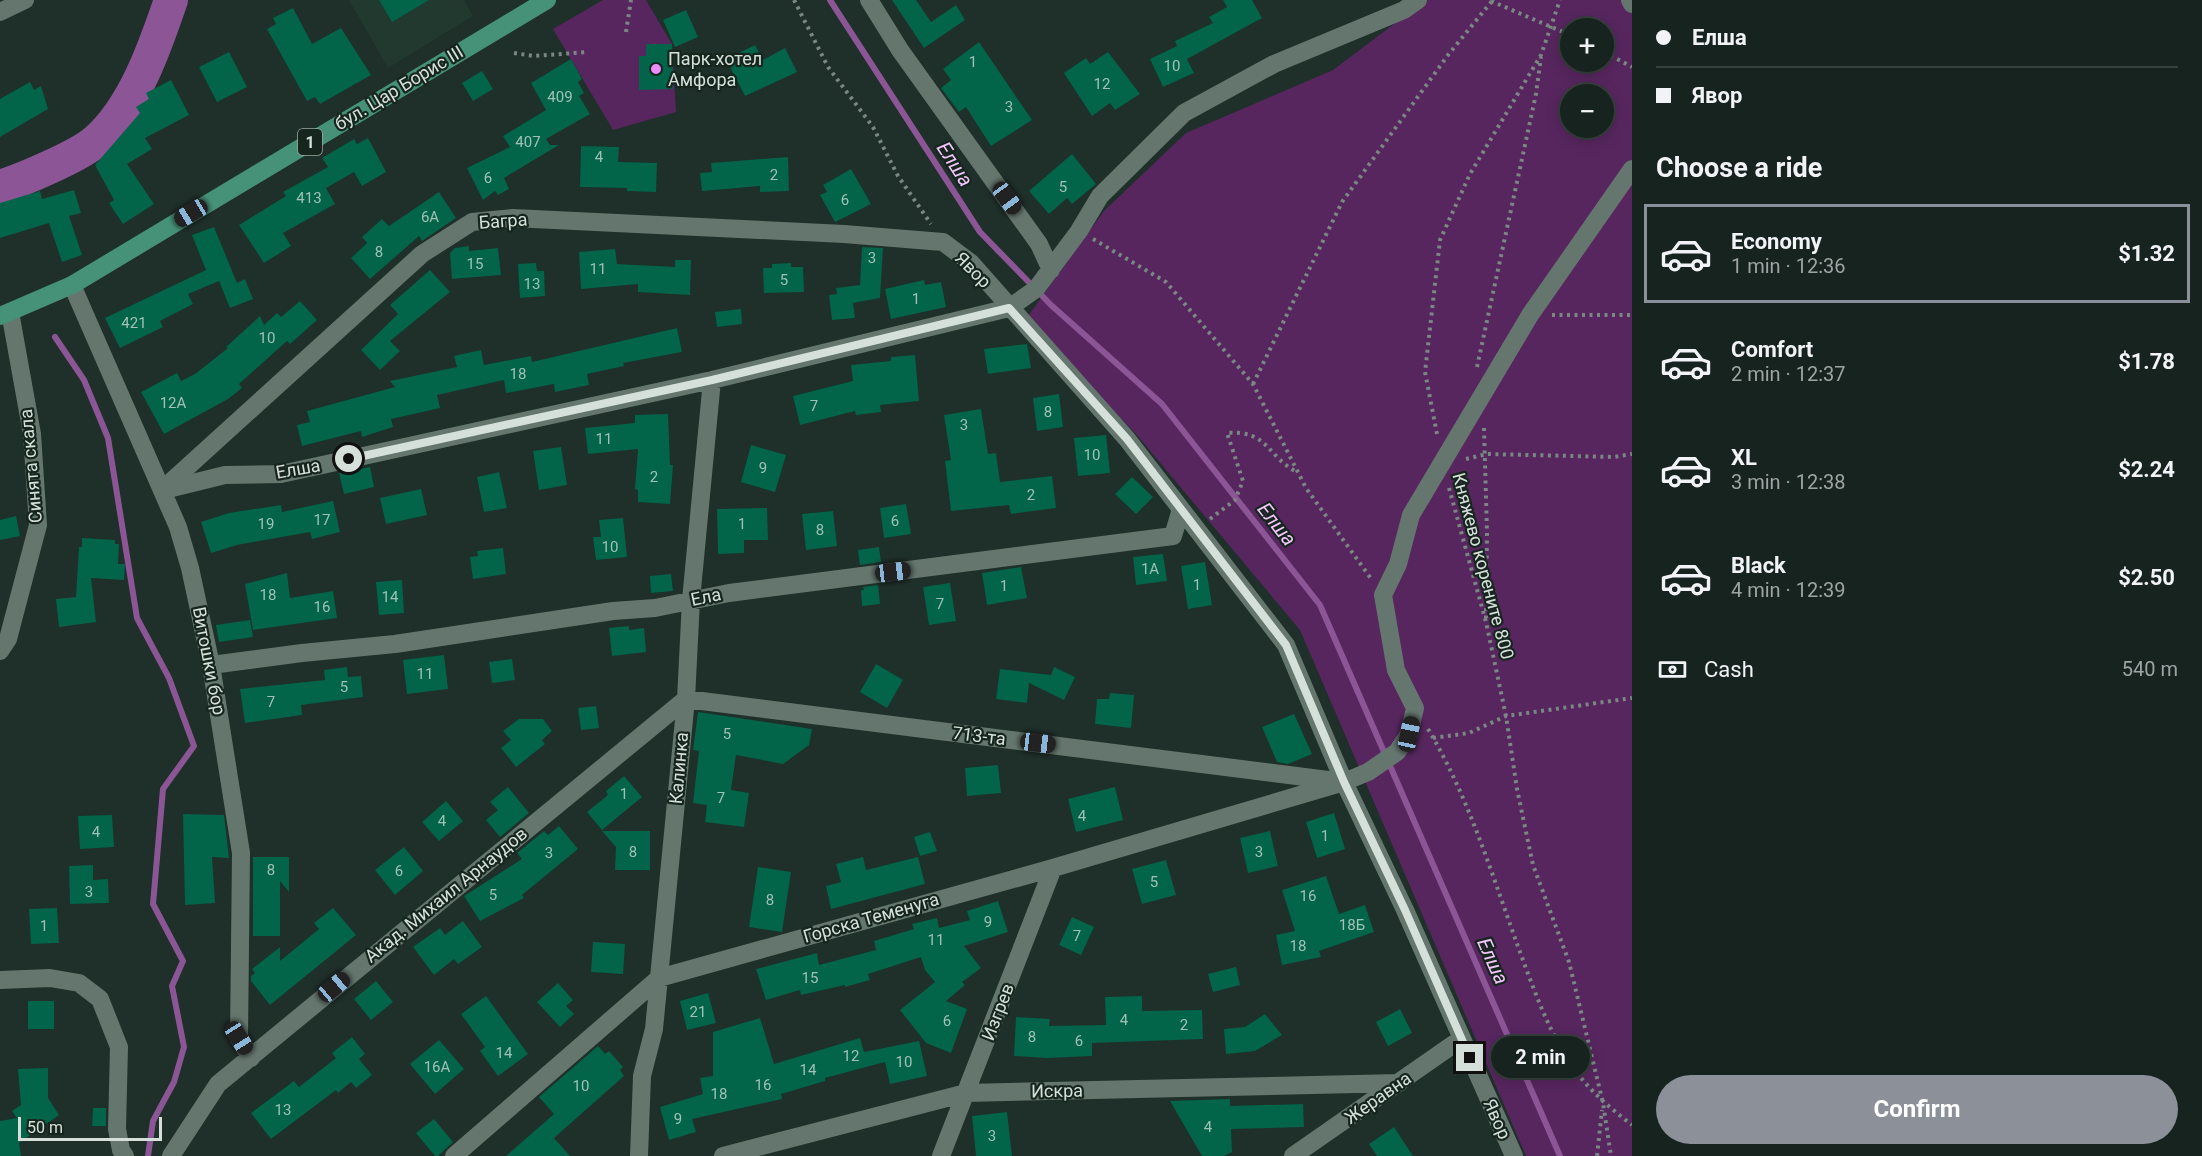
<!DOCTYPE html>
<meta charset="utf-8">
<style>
:root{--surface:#17231f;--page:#202b28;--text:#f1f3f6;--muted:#9ea4a4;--line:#36403d;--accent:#8c9099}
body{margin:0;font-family:Roboto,sans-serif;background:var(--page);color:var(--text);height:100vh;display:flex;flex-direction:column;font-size:22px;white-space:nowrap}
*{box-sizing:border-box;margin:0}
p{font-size:20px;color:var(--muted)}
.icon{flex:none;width:33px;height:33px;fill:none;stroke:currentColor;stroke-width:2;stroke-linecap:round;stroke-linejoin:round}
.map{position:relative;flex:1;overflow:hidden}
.details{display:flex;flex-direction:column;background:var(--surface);width:570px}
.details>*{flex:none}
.banner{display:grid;align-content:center;height:132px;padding:0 24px;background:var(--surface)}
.fabs{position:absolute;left:1560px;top:18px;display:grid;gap:12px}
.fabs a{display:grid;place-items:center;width:54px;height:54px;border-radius:50%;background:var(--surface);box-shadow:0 3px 15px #0003,0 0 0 2px var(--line);font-size:30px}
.scale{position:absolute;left:18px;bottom:15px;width:144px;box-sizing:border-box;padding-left:6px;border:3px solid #d6e0db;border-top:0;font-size:16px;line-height:21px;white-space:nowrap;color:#d6e0db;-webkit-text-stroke:4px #16261f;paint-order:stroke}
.end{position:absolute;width:27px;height:27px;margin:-14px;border:8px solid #d6e0db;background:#111;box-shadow:0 0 0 3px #111}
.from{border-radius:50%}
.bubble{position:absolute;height:42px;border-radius:21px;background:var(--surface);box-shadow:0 3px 15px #0003,0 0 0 2px var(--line);font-size:20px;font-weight:700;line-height:42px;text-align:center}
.car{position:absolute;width:18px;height:36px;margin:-18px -9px;border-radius:8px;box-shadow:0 0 4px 2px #0007;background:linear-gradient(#222 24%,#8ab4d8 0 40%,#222 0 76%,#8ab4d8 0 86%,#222 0)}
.banner b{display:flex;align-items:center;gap:21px;height:57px;font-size:22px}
.banner b+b{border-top:2px solid var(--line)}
.banner i{width:15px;height:15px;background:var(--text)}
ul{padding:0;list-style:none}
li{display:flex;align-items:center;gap:18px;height:99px;margin:0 12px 9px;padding:0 12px;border:3px solid transparent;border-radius:0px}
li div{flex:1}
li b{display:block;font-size:22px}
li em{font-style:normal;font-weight:700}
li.current{border-color:var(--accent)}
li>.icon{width:54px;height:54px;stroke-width:1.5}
h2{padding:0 24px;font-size:27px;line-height:72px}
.pay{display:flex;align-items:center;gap:15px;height:66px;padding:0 24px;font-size:22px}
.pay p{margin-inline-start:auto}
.action{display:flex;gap:12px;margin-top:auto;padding:12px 24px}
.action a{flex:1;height:69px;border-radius:36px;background:var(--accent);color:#fff;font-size:24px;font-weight:700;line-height:69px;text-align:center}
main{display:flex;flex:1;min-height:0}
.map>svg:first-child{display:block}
.built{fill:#21392f}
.green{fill:#57265f;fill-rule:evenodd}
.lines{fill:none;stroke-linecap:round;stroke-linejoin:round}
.stream{stroke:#8c5696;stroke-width:6}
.river{stroke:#8c5696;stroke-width:34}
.building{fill:#026449}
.path{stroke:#7a8782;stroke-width:4;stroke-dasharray:3 4.5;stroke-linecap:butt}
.minor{stroke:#64766e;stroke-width:18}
.primary{stroke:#469278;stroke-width:18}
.route{stroke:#d6e0db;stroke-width:8}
.poi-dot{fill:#eb8dfb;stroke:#16261f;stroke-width:2}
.labels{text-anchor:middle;stroke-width:4.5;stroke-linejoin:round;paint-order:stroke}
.number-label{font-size:15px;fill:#a1c1b6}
.shield{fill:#16261f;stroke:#9ca8a3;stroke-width:1.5}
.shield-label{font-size:16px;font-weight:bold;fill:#d6e0db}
.poi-label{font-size:18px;fill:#d6e0db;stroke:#16261f;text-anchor:start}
.street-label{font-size:18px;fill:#d6e0db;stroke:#16261f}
.water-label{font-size:20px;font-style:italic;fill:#f4c7fc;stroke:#16261f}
</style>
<main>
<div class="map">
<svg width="1632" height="1156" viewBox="0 0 1632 1156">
<rect width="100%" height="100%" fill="#1f2f29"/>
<path class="built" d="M349,0H464L473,16L388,68Z"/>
<path class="green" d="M603,0H646L672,44L676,112L613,130L553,29Z
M1426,0H1632V1156H1526L1300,630L1136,434L1026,319L1104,211L1186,133L1333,70ZM1570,28H1604V62H1570ZM1570,94H1604V128H1570Z"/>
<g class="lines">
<path class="stream" d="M830,0L980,232L1051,305L1162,404L1320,605L1560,1156
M55,337L84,380L108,438L137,618L169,678L194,746L163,789L153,904L183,961L172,986L184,1047L174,1082L153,1121L148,1156"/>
<path class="river" d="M0,187C22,180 79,156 96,141C134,108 155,47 171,0"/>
</g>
<path class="building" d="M379,0H429L392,22Z
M892,0H916L931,22L956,5L965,20L924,48Z
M1223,0H1252L1262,18L1187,59L1194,73L1163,87L1150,59L1177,46L1175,41L1213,23L1209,17L1227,7Z
M293,8L312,44L341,28L371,75L320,104L315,97L307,101L267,29L276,24L273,18Z
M686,10L698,37L675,47L663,20Z
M979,42L1032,120L991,146L966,107L959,112L941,88L951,80L943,69Z
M646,44H672L673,89L639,90V56H646Z
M755,45L763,60L785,48L797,72L745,96L726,59Z
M229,52L247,87L217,102L199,67Z
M1108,52L1140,94L1115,110L1110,103L1092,116L1064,73L1086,58L1090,64Z
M571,59L582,79L578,82L584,93L579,96L590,114L546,139L550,145H559L504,178L509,189L498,195L495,191L483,200L467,168L510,147L503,136L546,110L531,83Z
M482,71L493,89L473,101L462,83Z
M171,80L189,115L145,138L152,149L127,164L154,204L123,224L109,203L114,200L95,165L140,113L136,107L149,99L146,93Z
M30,82L34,90L41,86L48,109L0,137V99Z
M368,138L386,172L362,186L354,172L326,188L335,204L283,233L291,246L264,263L239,225L286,196L283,192L328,167L322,158L354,139L357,144Z
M581,146L619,147L618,162L657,163L656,192L627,191V188L580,187Z
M1072,154L1096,184L1072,204L1067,198L1049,214L1029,191Z
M788,157L789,191L760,192V186L702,191L700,173L712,172L711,163Z
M851,169L871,204L835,222L820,195L827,192L823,185Z
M74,190L81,213L69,216L82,255L62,262L49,223L0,238V203L40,191L42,199Z
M439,192L456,218L422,241L419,236L370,279L351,258L367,243L362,237L382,219L389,226Z
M214,227L237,283L245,279L253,299L230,308L219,281L188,294L193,304L160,321L163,327L120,348L105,318L206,270L192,235Z
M469,246V251L498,248L501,275L452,279L450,253L455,248Z
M862,247L883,248L880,298L853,303L855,318L832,320L829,295L837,294L836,288L860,285Z
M615,249L617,264L675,267V260H691L690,295L638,292V284L581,289L579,252Z
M536,263L537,271H544L545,296L520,298L518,264Z
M791,263V267H803L804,292L764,293L763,268H772V264Z
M430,270L450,292L390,341L400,351L380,370L361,350L398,314L390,305Z
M924,280L925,285L941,282L946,307L891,319L885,289Z
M300,301L317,320L290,344L287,341L239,384L242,388L228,399L164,434L141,392L177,373L181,381L195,374L228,348L226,347L260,316L264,325L277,313L281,317Z
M741,309L742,324L717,327L715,312Z
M677,328L682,352L623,363L624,366L587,374L589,385L555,392L554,384L506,393L504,380L437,395L440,408L391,419L393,427L362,437L361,431L302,446L297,425L310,422L307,411L395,387L390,381L457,367L454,356L481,350L484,365L531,356L532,362Z
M1027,344L1031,368L988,374L984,349Z
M915,355L919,401L880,405L881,412L856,415L855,411L800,425L793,396L853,381L851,365L891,361V357Z
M1059,394L1063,427L1037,431L1033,398Z
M981,409L988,454L996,453L1000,482L1052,476L1056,508L1011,514L1009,505L951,511L945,461L951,460L944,415Z
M668,414L670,465H673L670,504L638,502V490L635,489L638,449L588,454L585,428L635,423V415Z
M1106,435L1110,473L1078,476L1074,438Z
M751,445L786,455L775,492L741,482Z
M561,447L567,485L539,490L533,451Z
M370,467L374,487L344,494L339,473Z
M499,472L507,508L484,512L477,477Z
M1132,477L1153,497L1136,514L1115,494Z
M421,489L427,515L386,524L380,498Z
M333,501L340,532L312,539L310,532L237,545L211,553L201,522L229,513L281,505L282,512Z
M906,504L911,534L884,538L880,508Z
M767,508L768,540H744V553L718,554L717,509Z
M833,511L837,546L806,550L802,514Z
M16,516L20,536L0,540V520Z
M623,518L627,557L596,560L593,537H601L599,520Z
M82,538L115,540V544H119L118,564H125L124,580L91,578L96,622L59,627L56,599L76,597L79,547H82Z
M879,547L881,562L860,565L858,550Z
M503,548L506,574L473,579L470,557L478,556L477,551Z
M1163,554L1167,581L1136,585L1133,557Z
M1205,562L1212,605L1188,609L1181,566Z
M1021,567L1027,598L987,605L982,573Z
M287,573L290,598L333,591L337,618L253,630L245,584Z
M671,574L673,591L651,593L650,576Z
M402,580L404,613L379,615L376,582Z
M950,583L956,621L929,625L923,587Z
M878,585L880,604L862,606L861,590H864L863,587Z
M250,620L253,637L219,642L216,625Z
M629,626V630L644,628L646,652L612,656L609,628Z
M444,655L448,689L407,694L403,660Z
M512,659L515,680L492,683L489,662Z
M876,664L903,680L887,708L860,692Z
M347,667L348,677L361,676L363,697L301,705L302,715L245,723L240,689L325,680L324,670Z
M1054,667L1075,677L1064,700L1029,683L1027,703L996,699L1000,669L1051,675Z
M1110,693L1134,695L1131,728L1095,724L1097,699H1109Z
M596,706L599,728L581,730L578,708Z
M698,712L812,729L809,745L783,764L736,755L731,790L749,793L744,827L705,822L707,805L693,803L699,751L693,750Z
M1294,714L1312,754L1288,764L1277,762L1262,727Z
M519,719H543L552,731L542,740L545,744L516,767L501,748L511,740L503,731Z
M998,765L1001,793L967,796L965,768Z
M624,776L642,797L602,830L587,812L608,795L606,791Z
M508,787L529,813L500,837L486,820L498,810L490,802Z
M1115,787L1123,820L1076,832L1068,799Z
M446,801L463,821L439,841L422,822Z
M1334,813L1345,849L1317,858L1306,822Z
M183,814L224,815L229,858L212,857L215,903L185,905Z
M112,815L114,847L80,849L78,816Z
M559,826L578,849L522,895L524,898L480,921L464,896L522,859L517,853L544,831L548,835Z
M602,831H650V870H615L616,847Z
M1270,831L1278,866L1248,873L1240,838Z
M930,832L937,851L920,856L914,837Z
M404,847L423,871L395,895L375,870Z
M253,857H289V892L280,881V936H253Z
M863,857L866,870L918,857L925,884L831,909L826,886L841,882L836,864Z
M1166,860L1176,895L1142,904L1132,869Z
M93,865V880L108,879L109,903L70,904L69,866Z
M758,867L791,872L782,932L749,927Z
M1326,876L1339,914L1365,905L1374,932L1319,951L1321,957L1282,965L1276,935L1295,931L1282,890Z
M998,901L1008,932L964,946L981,968L962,982L965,985L946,1001L967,1009L951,1053L926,1043L900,1010L935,982L925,970L921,957L868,974L870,980L845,987V985L801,995L800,990L766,1000L756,969L817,953L819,965L876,950L874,941L914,929L912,924L937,918L939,928L970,920L967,911Z
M57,908L59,943L31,944L29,909Z
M333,908L356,935L270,1005L251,981V976L255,973L252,969L280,947V961L319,929L314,923Z
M1072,917L1094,927L1081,955L1059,945Z
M463,921L482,947L458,964L454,959L434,975L413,947L440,928L445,935Z
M593,942L625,944L623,974L591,972Z
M1236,967L1240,985L1213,992L1208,974Z
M376,981L393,1002L371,1020L354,999Z
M558,983L573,1000L566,1006L574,1014L560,1027L537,1002Z
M708,993L716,1023L687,1030L680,1001Z
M486,996L528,1054L498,1076L480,1051L485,1047L461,1014Z
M1142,996V1011L1202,1010L1203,1039L1092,1043V1056L1047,1058L1014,1056L1016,1017L1050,1019L1049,1026L1106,1025L1105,997Z
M28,1001H54V1029H28Z
M1400,1009L1412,1033L1388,1046L1376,1022Z
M1265,1014L1282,1035L1255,1051L1226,1054L1224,1029L1245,1027Z
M760,1018L774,1064L860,1038L864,1052L919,1041L927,1076L890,1084L885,1062L825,1078V1081L781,1094L782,1099L692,1119L696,1132L669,1140L660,1107L703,1094L700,1078L713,1076V1032Z
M352,1037L365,1054L359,1059L372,1075L356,1088L351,1082L338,1093L336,1090L271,1139L251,1113L294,1081L299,1087L336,1058L332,1053Z
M439,1040L464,1069L435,1094L410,1064Z
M598,1046L605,1054L609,1051L623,1067L620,1070L624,1076L554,1138L570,1156H506L554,1114L539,1097Z
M48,1068V1098L59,1115L19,1143L21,1156H0V1121L17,1118L12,1111L21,1105L18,1069Z
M1230,1099V1106L1303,1104L1304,1127L1231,1129L1232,1152L1224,1156H1202L1170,1101Z
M93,1108H106V1126H92Z
M1007,1112L1012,1156H976L972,1116Z
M434,1119L453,1142L438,1156H435L416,1133Z
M1394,1127L1413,1156H1377L1369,1144Z"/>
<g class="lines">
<path class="path" d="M794,0L828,67L873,127L898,176L931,224
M1491,1L1570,35
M626,32L631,0
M1604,52L1632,67
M514,53L534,56L588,52
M1093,239L1166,282L1253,384L1306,488L1372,580
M1552,315H1632
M1477,367L1536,94L1541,57
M1253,384L1342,202L1448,55L1492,1
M1484,428L1487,532L1486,618
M1437,434L1425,372L1440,240L1470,174L1541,55L1560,0
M1466,459L1487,454L1614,457L1632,454
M1449,488L1486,622L1506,716L1517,789L1533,865L1569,962L1603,1103L1611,1156
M1210,519L1235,500L1243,481L1227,433C1269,430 1267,457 1297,472
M1428,729C1469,797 1493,878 1520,952C1534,990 1548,1030 1571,1064C1587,1089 1609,1107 1632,1125
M1433,738L1469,733L1506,716L1632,698
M1597,1156L1602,1110"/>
<path class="minor" d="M869,0L900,50L1039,244L1051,270
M1630,0L1632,4
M0,12L25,0
M72,285L178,527L190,568L211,665L241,853L239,1038L251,1058
M162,490L422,254L472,222L513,218L844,234L943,242L971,263L1127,439L1286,645L1344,782L1405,910L1514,1156
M164,490L225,475L281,474L712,380L1009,308L1036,289L1079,231L1100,196L1184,113L1274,64L1404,10L1418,0
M0,651L8,639L38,525L32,434L10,312
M211,665L302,653L395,644L613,611L655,608L729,593L1173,536L1181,509
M0,980L50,978L79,983L100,999L119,1047L117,1129L121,1150L125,1156
M171,1156L218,1084L686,699L1336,781
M454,1156L659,978L1053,868L1344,782L1368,772L1397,752L1409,734L1415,708L1396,670L1383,595L1398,564L1411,515L1530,315L1632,169
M639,1156L642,1076L654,1029L686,699L691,600L712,380
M723,1156L966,1093L1399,1083
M941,1156L1053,868
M1293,1156L1461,1039"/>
<path class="primary" d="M0,316L72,285L547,0"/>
</g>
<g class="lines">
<path class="route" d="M349,459L712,380L1009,308L1127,439L1286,645L1344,782L1405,910L1470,1058"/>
</g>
<circle class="poi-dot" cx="656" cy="69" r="6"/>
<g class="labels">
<g class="number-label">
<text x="973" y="67">1</text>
<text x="1172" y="71">10</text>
<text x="1102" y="89">12</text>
<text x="560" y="102">409</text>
<text x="1009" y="112">3</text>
<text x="528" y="147">407</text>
<text x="599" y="162">4</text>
<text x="774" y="180">2</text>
<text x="488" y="183">6</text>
<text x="1063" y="192">5</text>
<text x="309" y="203">413</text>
<text x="845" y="205">6</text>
<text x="430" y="222">6А</text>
<text x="379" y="257">8</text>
<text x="872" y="263">3</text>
<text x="475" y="269">15</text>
<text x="598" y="274">11</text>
<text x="784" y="285">5</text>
<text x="532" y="289">13</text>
<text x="916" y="304">1</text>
<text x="134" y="328">421</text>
<text x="267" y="343">10</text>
<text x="518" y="379">18</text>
<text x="173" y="408">12А</text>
<text x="814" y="411">7</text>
<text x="1048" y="417">8</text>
<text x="964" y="430">3</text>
<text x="604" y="444">11</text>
<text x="1092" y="460">10</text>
<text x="763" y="473">9</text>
<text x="654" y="482">2</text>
<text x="1031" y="500">2</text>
<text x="322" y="525">17</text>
<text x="895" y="526">6</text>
<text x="266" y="529">19</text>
<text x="742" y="529">1</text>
<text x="820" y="535">8</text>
<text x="610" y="552">10</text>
<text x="1150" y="574">1А</text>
<text x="1197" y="590">1</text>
<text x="1004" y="591">1</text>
<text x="268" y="600">18</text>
<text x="390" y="602">14</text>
<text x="940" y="609">7</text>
<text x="322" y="612">16</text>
<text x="425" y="679">11</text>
<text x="344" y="692">5</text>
<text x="271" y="707">7</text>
<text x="727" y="739">5</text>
<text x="624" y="799">1</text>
<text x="721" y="803">7</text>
<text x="1082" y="821">4</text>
<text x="442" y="826">4</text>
<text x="96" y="837">4</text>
<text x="1325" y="841">1</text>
<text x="633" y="857">8</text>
<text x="1259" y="857">3</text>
<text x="549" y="858">3</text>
<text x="271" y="875">8</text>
<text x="399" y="876">6</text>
<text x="1154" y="887">5</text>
<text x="89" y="897">3</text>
<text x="493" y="900">5</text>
<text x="1308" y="901">16</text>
<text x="770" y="905">8</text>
<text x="988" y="927">9</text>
<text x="1352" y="930">18Б</text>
<text x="44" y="931">1</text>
<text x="1077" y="941">7</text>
<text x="936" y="945">11</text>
<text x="1298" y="951">18</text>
<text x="810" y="983">15</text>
<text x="698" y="1017">21</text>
<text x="1124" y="1025">4</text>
<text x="947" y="1026">6</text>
<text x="1184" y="1030">2</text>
<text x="1032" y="1042">8</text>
<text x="1079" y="1046">6</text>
<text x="504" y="1058">14</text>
<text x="851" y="1061">12</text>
<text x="904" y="1067">10</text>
<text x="437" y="1072">16А</text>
<text x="808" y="1075">14</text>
<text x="763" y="1090">16</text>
<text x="581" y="1091">10</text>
<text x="719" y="1099">18</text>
<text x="283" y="1115">13</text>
<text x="678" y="1124">9</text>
<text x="1208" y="1132">4</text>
<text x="992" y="1141">3</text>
</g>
<rect class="shield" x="298" y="129" width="24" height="26" rx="4.5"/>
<g class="shield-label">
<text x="310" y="148">1</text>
</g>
<g class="poi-label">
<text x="668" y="65">Парк-хотел<tspan x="668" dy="21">Амфора</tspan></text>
</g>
<g class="street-label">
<text transform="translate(399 88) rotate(-31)" y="6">бул. Цар Борис III</text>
<text transform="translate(503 221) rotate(-4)" y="6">Багра</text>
<text transform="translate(973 270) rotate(45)" y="6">Явор</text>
<text transform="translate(31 466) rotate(-95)" y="6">Синята скала</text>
<text transform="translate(298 469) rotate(-10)" y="6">Елша</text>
<text transform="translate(1483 566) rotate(75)" y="6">Княжево корените 800</text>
<text transform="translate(706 597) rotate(-12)" y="6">Ела</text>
<text transform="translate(209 661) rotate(79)" y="6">Витошки бор</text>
<text transform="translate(979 736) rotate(7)" y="6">713-та</text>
<text transform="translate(679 768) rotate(-85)" y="6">Калинка</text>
<text transform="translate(446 895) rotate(-39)" y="6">Акад. Михаил Арнаудов</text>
<text transform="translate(871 918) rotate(-16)" y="6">Горска Теменуга</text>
<text transform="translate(998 1012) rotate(-69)" y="6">Изгрев</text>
<text transform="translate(1057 1091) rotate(-1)" y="6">Искра</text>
<text transform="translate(1378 1098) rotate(-35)" y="6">Жеравна</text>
<text transform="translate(1497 1119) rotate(66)" y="6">Явор</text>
</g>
<g class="water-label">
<text transform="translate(955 164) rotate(57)" y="7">Елша</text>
<text transform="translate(1277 524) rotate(52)" y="7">Елша</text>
<text transform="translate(1493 961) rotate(66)" y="7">Елша</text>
</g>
</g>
</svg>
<div class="fabs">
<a>+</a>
<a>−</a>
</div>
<div class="scale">50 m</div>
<i class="end from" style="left:349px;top:459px"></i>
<i class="end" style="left:1470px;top:1058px"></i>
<div class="bubble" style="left:1491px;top:1036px;width:99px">2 min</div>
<i class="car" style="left:1007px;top:198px;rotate:144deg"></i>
<i class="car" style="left:191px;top:213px;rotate:239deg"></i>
<i class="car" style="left:893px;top:572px;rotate:83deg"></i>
<i class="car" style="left:1409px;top:734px;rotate:12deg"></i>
<i class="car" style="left:1038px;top:743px;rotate:97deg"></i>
<i class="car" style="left:334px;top:987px;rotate:50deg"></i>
<i class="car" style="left:239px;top:1038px;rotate:148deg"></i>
</div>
<section class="details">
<div class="banner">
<b><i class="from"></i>Елша</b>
<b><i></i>Явор</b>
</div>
<h2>Choose a ride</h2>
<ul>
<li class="current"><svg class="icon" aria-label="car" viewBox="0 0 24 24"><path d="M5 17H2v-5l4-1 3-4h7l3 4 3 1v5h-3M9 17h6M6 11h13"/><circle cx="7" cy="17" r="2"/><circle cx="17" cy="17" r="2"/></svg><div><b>Economy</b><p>1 min · 12:36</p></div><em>$1.32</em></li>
<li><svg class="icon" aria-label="car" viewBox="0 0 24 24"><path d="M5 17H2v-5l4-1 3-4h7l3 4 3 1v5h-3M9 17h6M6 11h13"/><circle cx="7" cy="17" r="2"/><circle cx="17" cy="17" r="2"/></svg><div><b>Comfort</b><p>2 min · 12:37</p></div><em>$1.78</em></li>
<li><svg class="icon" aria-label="car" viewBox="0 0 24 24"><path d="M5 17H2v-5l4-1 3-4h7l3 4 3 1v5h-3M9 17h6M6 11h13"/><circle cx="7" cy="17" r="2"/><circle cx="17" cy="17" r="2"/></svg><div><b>XL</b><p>3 min · 12:38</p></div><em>$2.24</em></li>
<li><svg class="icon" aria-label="car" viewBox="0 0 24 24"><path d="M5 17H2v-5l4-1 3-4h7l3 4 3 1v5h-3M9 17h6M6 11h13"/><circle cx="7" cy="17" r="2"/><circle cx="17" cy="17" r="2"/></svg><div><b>Black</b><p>4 min · 12:39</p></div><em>$2.50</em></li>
</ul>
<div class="pay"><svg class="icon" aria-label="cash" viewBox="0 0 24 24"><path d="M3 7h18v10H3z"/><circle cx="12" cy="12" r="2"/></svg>Cash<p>540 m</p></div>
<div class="action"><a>Confirm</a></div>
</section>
</main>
